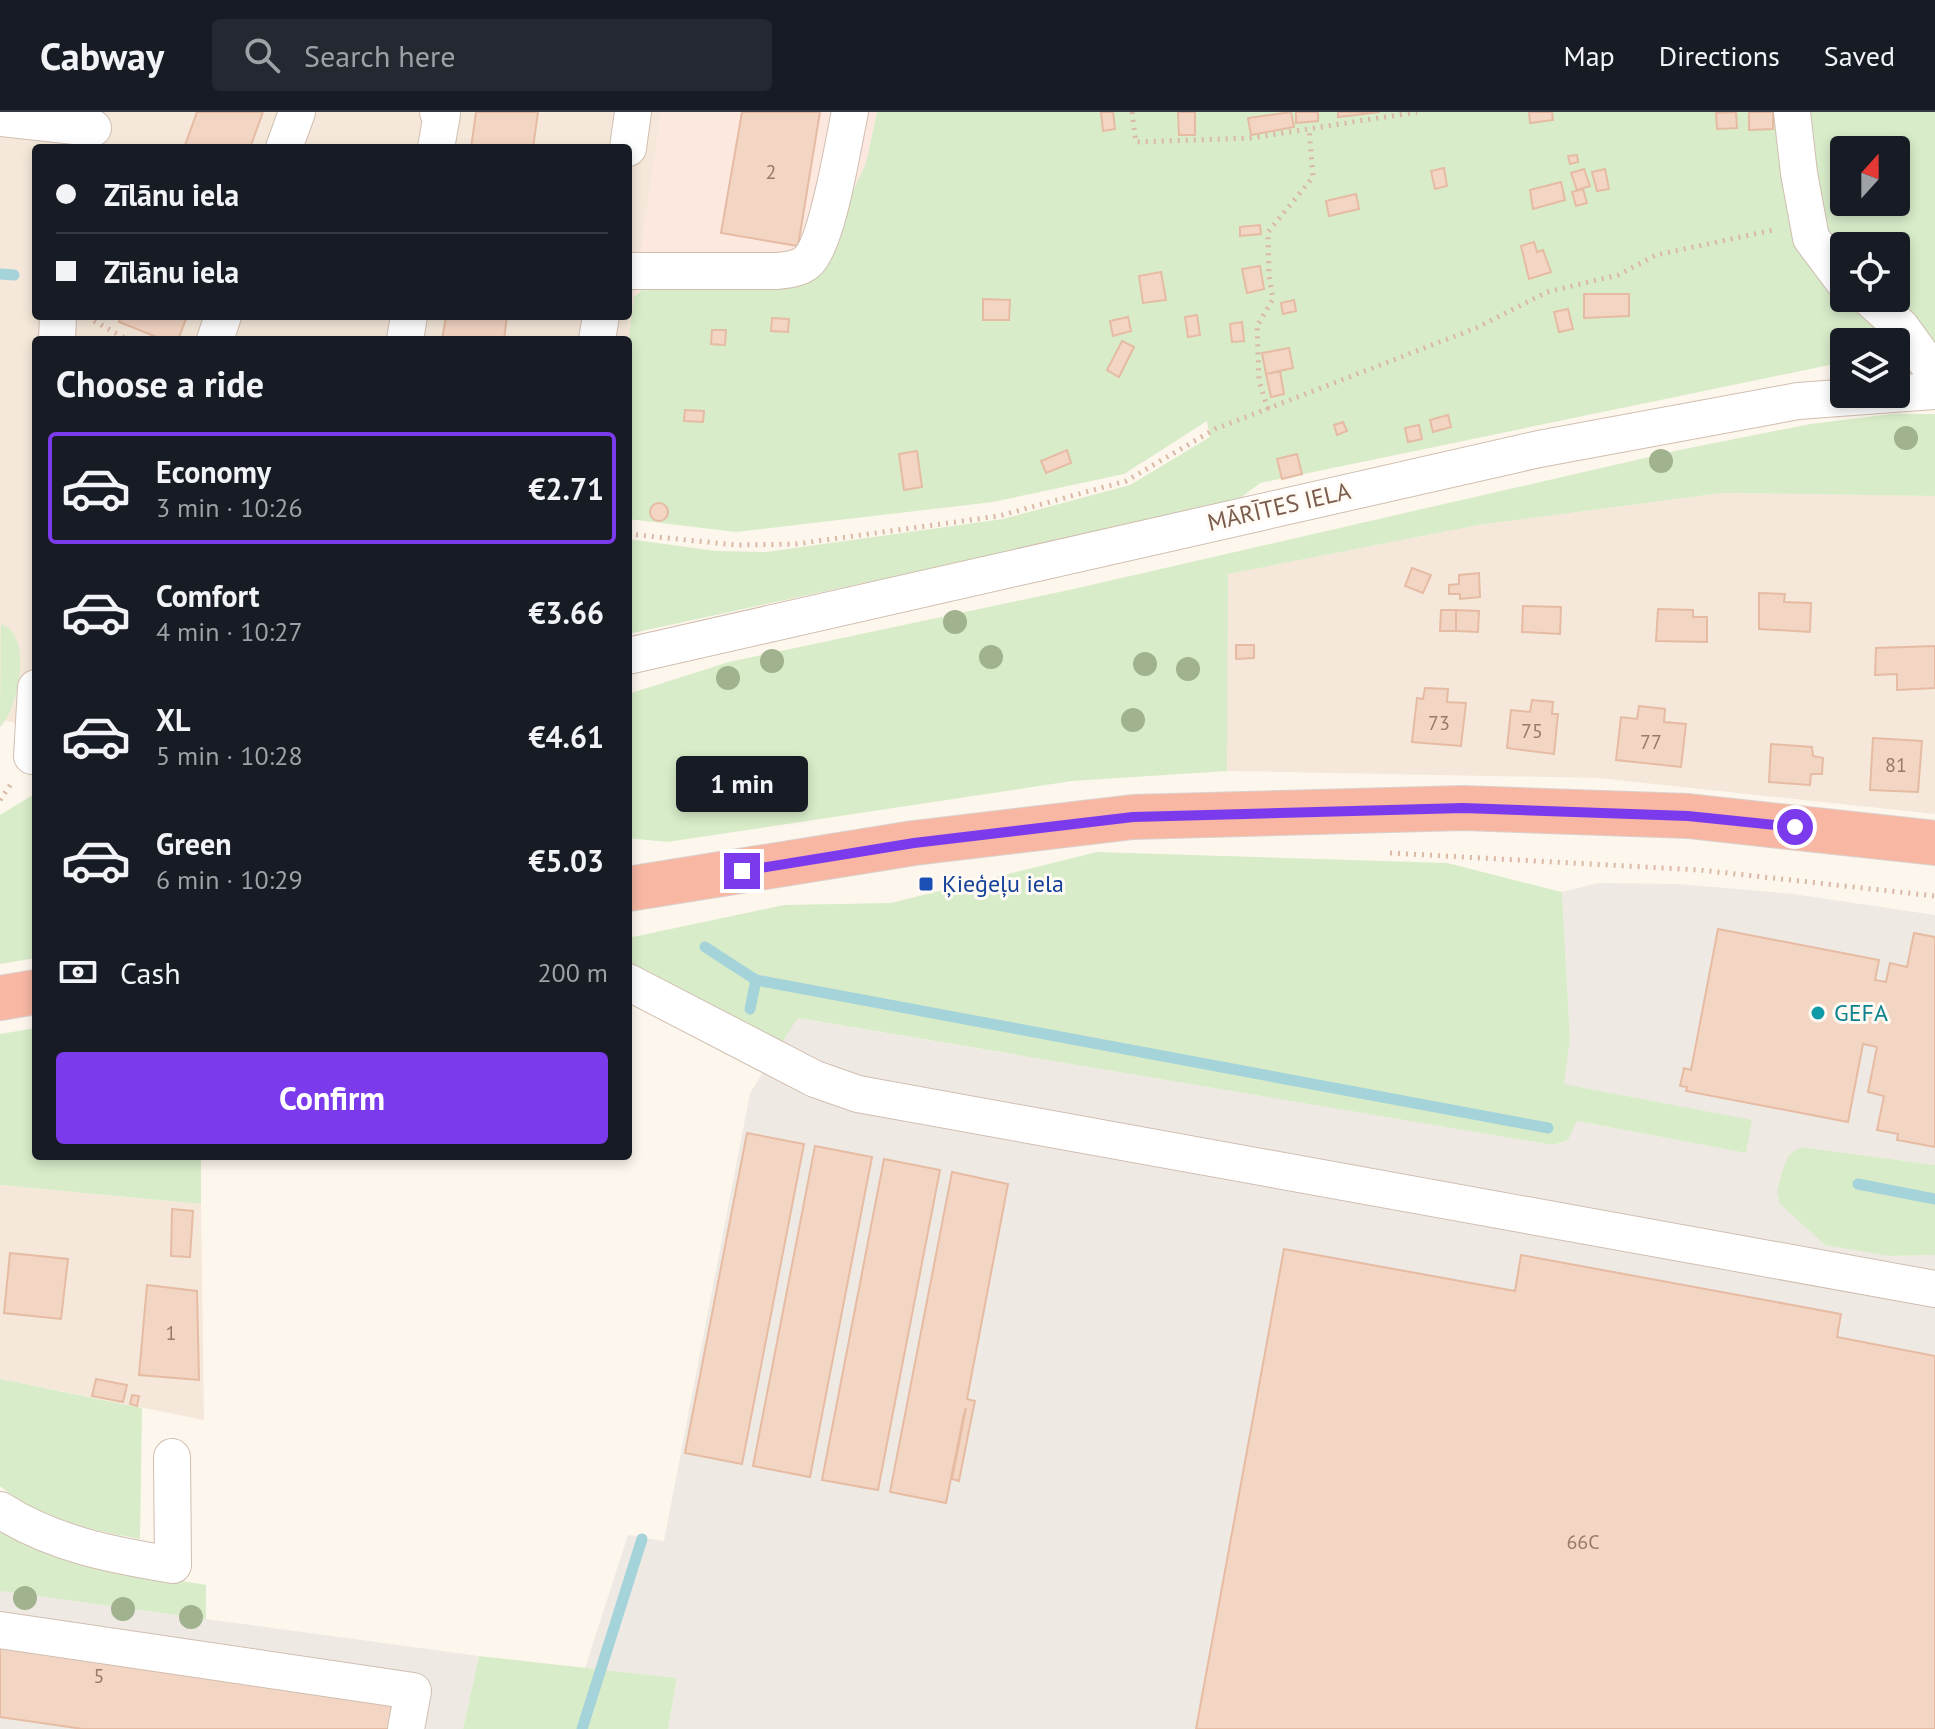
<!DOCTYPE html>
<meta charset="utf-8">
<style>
:root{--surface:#171b24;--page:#242831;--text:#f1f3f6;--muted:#9ea1a6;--line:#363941;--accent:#7c3aed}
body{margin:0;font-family:"PT Sans",sans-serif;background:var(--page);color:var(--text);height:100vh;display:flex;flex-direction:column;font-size:30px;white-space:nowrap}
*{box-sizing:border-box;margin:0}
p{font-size:26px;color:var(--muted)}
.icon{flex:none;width:44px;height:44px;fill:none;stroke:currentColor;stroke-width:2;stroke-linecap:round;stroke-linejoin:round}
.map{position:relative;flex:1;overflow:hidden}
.sheet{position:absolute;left:32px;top:224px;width:600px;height:824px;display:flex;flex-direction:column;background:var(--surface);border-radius:8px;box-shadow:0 4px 12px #0003}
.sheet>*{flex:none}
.guide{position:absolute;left:32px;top:32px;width:600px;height:176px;border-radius:8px;box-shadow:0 4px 12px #0003;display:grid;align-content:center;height:176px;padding:0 24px;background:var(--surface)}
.needle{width:52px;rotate:21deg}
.tools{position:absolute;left:1830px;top:24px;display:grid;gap:16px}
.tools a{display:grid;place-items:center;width:80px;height:80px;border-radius:8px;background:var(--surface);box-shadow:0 4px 12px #0003;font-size:40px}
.end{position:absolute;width:36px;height:36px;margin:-18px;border:10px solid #7c3aed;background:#fff;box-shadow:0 0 0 4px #fff}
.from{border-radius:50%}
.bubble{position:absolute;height:56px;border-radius:8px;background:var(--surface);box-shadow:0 4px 12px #0003;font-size:26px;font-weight:600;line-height:56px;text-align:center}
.guide b{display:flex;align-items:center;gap:28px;height:76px;font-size:30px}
.guide b+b{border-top:2px solid var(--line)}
.guide i{width:20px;height:20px;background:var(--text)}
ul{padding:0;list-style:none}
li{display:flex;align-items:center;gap:24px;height:112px;margin:0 16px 12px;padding:0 8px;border:4px solid transparent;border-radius:8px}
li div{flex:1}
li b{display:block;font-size:30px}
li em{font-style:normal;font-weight:600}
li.current{border-color:var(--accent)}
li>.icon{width:72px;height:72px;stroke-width:1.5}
h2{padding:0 24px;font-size:36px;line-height:96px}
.pay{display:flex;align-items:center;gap:20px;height:88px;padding:0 24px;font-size:30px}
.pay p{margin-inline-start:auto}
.primary-button{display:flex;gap:16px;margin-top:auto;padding:16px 24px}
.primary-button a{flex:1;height:92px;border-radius:8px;background:var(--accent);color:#fff;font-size:32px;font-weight:600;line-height:92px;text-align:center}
header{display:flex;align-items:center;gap:48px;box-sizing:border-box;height:112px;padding:0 40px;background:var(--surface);border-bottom:2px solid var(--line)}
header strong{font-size:38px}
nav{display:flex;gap:44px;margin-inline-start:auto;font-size:28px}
.search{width:560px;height:72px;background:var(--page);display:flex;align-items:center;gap:20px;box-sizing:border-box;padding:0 28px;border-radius:8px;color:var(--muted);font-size:30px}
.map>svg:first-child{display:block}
.residential{fill:#f5e8da;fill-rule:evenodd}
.commercial{fill:#fde8e0}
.industrial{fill:#efe9e4}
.green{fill:#d8ecc9;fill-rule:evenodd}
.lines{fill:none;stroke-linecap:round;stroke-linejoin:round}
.stream{stroke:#a5d3da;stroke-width:11}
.building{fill:#f3d5c3;stroke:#e6bba3;stroke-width:2}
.minor-casing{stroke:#d1beb0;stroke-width:38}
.highway-casing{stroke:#dad1cd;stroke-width:46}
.path{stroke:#d9b8a5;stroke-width:5;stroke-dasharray:2 6;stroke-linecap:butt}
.minor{stroke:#fff;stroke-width:36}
.highway{stroke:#f7b7a3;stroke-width:44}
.tree{fill:#a0b28e}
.route{stroke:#7c3aed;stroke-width:10}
.transit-dot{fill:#1a4fb4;stroke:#fffaf3;stroke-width:3}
.culture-dot{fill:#0f9aa8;stroke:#fffaf3;stroke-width:3}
.labels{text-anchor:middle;stroke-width:6;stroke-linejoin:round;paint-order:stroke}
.number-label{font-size:20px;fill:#987a6a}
.street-label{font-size:24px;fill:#7a5c4d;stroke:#fffaf3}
.transit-label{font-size:24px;fill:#164399;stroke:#fffaf3;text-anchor:start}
.culture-label{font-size:24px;fill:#0d838f;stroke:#fffaf3;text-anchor:start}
</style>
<header>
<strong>Cabway</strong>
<div class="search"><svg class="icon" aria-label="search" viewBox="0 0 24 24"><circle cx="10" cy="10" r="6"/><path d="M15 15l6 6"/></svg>Search here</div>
<nav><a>Map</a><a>Directions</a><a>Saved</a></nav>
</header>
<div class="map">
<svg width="1935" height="1617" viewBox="0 0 1935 1617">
<rect width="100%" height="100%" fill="#fdf6ec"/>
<path class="residential" d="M0,0H661L628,233V228H36V617L0,607ZM36,36H628V204H36Z
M1722,381L1935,384V702L1598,666L1227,659V462L1479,413Z
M0,1073L201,1092L204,1308L0,1267Z"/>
<path class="commercial" d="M661,0H877L866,51L812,166L652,169L634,185Z"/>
<path class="industrial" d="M1598,771L1679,772L1793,782L1935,803V1053L1801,1035L1889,1144L1935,1143V1617H668L677,1566L585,1556L628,1423L664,1429L750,981L797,906L1553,1033L1568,1028L1576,1009L1746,1041L1751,1008L1563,972L1570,928L1562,780Z
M0,1479L479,1544L463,1617H0Z"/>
<path class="green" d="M877,0H1935V248H1896V230H1844V250L1260,371L1234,391L628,522V427L716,439L766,440L1003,407L1130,373L1210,325L1207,309L1124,362L993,390L736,420L628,407V233L634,185L652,169L812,166L866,51ZM1844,38H1896V90H1844ZM1844,134H1896V186H1844Z
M1891,302H1935V384L1722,381L1479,413L1228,462L1227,659L1072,669L667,730L628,726V582L729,550L1069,478L1684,337L1811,312Z
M1,512C34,522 19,596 0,615Z
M31,684H36V846L0,852V703Z
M1097,740L1447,751L1562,780L1570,928L1564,972L1752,1008L1746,1041L1577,1009L1568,1028L1553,1033L798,906L780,933L628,860V826L784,793L891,791Z
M36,916V1044H201V1092L0,1073V922Z
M1801,1035L1935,1053V1143L1889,1144L1825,1133L1780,1092L1777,1079L1783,1057L1789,1043Z
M0,1267L142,1296L140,1427C94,1419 36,1406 0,1374Z
M0,1417L105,1456L206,1473V1507L0,1479Z
M479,1544L677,1566L668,1617H463Z"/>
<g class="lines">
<path class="stream" d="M0,162L14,163
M705,835L756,868
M750,897L756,868L1548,1016
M1858,1072L1935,1087
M582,1617L642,1427"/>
</g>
<path class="building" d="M197,0H263L250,36H184Z
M476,0H538L533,36H471Z
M742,0H820L798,134L721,121Z
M1101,0H1113L1115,17L1103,19Z
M1178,0H1195V23H1179Z
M1291,0L1294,15L1251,23L1248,6Z
M1296,0H1318V9L1296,11Z
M1338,0H1380L1338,5Z
M1529,0H1552L1553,8L1530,11Z
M1736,0L1737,16L1717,17L1716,1Z
M1749,0H1773V17L1749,18Z
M1577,43L1578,50L1570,52L1568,44Z
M1844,49V67H1834L1833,50Z
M1444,56L1447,74L1435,77L1431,59Z
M1584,57L1590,74L1577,78L1571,61Z
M1605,57L1609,77L1597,79L1592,60Z
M1561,70L1565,88L1533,97L1530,78Z
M1583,77L1587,91L1576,94L1572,80Z
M1356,82L1359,97L1329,104L1326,89Z
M1260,113L1261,122L1240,124V115Z
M1534,130L1537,140L1543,138L1551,160L1529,167L1521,134Z
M1260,154L1264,177L1247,181L1242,157Z
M1161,160L1166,188L1143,191L1139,164Z
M1584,182H1629V204L1584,206Z
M983,187L1010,188L1009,208H983Z
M1294,188L1296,199L1283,202L1281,191Z
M1568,197L1573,217L1559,220L1554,200Z
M1197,203L1200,223L1188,225L1185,205Z
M121,204H187L178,228H164L119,210Z
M446,204H507L504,228H442Z
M1128,205L1131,219L1113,224L1110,209Z
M772,206L789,207L788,220L771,219Z
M1242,210L1244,229L1232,230L1230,212Z
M712,218H726L725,233L711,232Z
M1122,229L1134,235L1119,265L1107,258Z
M1289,236L1293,256L1266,262L1262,241Z
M1280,259L1284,282L1271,285L1266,262Z
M685,298L704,299L703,310L684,309Z
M1448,303L1451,315L1433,320L1430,308Z
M1343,310L1347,319L1337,323L1334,313Z
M1419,313L1422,327L1408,330L1405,316Z
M1067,338L1071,351L1046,361L1041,349Z
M917,339L922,375L904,378L899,342Z
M1297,342L1302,362L1282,367L1277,347Z
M650 400a9 9 0 1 1 18 0a9 9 0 1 1-18 0Z
M1412,456L1431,463L1423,481L1405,474Z
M1479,461L1480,485L1460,487V482H1449V473L1459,472V463Z
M1759,481L1785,482L1784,490L1811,491L1810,520L1759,517Z
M1523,494L1561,495L1560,522L1522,520Z
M1658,497L1693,498V505H1707V530L1656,529Z
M1441,498H1456V519H1440Z
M1456,498L1479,499L1478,520L1456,519Z
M1236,533H1254V546L1236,547Z
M1935,534V576L1897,578V562L1875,563L1876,536Z
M1425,576L1448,577L1447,590L1466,591L1461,634L1412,630L1417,586L1423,587Z
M1532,588L1553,590L1552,602H1558L1554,642L1507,636L1511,598L1530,600Z
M1639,594L1665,597L1664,610L1686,612L1681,655L1616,648L1621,605L1637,607Z
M1873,626L1922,629L1918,680L1870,678Z
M1771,632L1812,635L1813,644L1823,646L1822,662H1811L1810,673L1769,670Z
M1718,817L1879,848L1875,868L1886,870L1890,851L1907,855L1914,821L1935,825V1035L1897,1028L1898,1022L1877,1018L1884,984L1868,980L1877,935L1863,932L1848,1010L1686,979L1687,975L1680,974L1684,956L1691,958Z
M747,1021L804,1032L742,1352L685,1341Z
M815,1034L872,1045L810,1365L753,1354Z
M884,1047L940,1058L878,1378L822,1368Z
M952,1060L1008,1072L967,1287L975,1289L973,1298L959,1369L952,1367L966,1296L964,1302L946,1391L890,1380Z
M172,1097L193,1099L190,1145L171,1144Z
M1284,1137L1515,1179L1521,1143L1841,1202L1837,1225L1935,1244V1617H1196Z
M10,1141L68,1147L61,1207L4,1201Z
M147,1173L197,1179L199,1268L139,1263Z
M96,1267L127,1273L123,1290L92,1284Z
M132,1283L139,1284L137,1294L130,1292Z
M0,1534L397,1593L393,1617H83L0,1605Z"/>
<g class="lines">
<g class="minor-casing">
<path id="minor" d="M1792,0L1799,61L1811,126L1844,170
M0,6L93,16
M284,36L297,0
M436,36L442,2L438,0
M628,36L633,0
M628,159H777C787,158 799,157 807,150C828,132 843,31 850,0
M1869,186L1901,215L1935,262
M57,228L58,204
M215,228L223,204
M405,228L409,204
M597,228L601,204
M628,544L1539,337L1798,289L1935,279
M32,644L36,576
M628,870L815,967L858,982L1935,1177
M0,1398C53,1432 112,1443 173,1453L172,1345
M0,1518L413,1579L406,1617"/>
</g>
<g class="highway-casing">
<path id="highway" d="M628,777L914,731L1133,705L1463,696L1688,704L1935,731
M0,886L36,880"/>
</g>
<path class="path" d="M1132,0L1136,30L1251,26L1417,0
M94,209L128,228
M1268,297L1259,269L1257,214L1273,187L1269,164L1268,120L1313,65L1309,16
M628,422L736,433L796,432L999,404L1126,369L1215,317L1476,216L1547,180L1618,163L1656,143L1773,118
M0,688L11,672
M1390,741L1700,758L1935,784"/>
<use href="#minor" class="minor"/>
<use href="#highway" class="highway"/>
</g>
<g class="tree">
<circle cx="1906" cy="326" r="12"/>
<circle cx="1661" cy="349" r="12"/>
<circle cx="955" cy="510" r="12"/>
<circle cx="991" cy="545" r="12"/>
<circle cx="772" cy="549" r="12"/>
<circle cx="1145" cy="552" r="12"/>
<circle cx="1188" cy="557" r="12"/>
<circle cx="728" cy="566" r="12"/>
<circle cx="1133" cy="608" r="12"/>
<circle cx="25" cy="1486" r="12"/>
<circle cx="123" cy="1497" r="12"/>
<circle cx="191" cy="1505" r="12"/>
</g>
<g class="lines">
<path class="route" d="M742,759L914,731L1133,705L1463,696L1688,704L1795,715"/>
</g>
<rect class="transit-dot" x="918" y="764" width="16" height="16" rx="4"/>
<circle class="culture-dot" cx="1818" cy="901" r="8"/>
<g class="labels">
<g class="number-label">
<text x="771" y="67">2</text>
<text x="1439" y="618">73</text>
<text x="1532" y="626">75</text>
<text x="1651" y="637">77</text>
<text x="1896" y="660">81</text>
<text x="171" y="1228">1</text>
<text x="1583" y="1437">66C</text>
<text x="99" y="1571">5</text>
</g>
<g class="street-label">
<text transform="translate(1279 395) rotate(-13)" y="8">MĀRĪTES IELA</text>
</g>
<g class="transit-label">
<text x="942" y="780">Ķieģeļu iela</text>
</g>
<g class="culture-label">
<text x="1834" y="909">GEFA</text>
</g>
</g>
</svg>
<div class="tools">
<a><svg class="needle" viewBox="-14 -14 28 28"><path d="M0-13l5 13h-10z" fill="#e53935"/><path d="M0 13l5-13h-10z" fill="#9ea1a6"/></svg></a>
<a><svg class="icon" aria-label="locate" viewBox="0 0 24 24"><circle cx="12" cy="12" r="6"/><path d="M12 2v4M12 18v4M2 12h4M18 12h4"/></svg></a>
<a><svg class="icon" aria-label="layers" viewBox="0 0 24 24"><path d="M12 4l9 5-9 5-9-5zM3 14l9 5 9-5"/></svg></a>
</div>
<i class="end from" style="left:1795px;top:715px"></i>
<i class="end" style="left:742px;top:759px"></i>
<div class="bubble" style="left:676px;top:644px;width:132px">1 min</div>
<div class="guide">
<b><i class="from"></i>Zīlānu iela</b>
<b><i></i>Zīlānu iela</b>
</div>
<section class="sheet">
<h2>Choose a ride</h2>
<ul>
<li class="current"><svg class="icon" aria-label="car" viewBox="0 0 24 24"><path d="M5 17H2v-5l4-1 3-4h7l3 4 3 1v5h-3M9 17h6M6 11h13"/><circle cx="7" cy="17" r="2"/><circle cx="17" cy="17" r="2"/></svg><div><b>Economy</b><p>3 min · 10:26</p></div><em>€2.71</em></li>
<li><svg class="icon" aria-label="car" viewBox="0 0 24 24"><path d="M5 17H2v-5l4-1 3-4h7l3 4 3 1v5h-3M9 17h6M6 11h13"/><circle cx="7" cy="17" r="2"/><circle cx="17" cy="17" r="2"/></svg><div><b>Comfort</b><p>4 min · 10:27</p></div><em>€3.66</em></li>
<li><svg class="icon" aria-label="car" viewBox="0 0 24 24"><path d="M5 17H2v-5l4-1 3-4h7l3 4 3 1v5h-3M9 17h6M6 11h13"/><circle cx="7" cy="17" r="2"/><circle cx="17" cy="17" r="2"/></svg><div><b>XL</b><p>5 min · 10:28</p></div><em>€4.61</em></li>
<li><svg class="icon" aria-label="car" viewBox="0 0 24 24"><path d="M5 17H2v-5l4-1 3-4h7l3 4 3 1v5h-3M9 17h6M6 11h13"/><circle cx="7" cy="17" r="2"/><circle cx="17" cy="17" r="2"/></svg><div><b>Green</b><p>6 min · 10:29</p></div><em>€5.03</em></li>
</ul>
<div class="pay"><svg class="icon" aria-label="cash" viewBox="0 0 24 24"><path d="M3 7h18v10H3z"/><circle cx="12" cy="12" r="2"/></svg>Cash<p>200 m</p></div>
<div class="primary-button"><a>Confirm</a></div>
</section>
</div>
